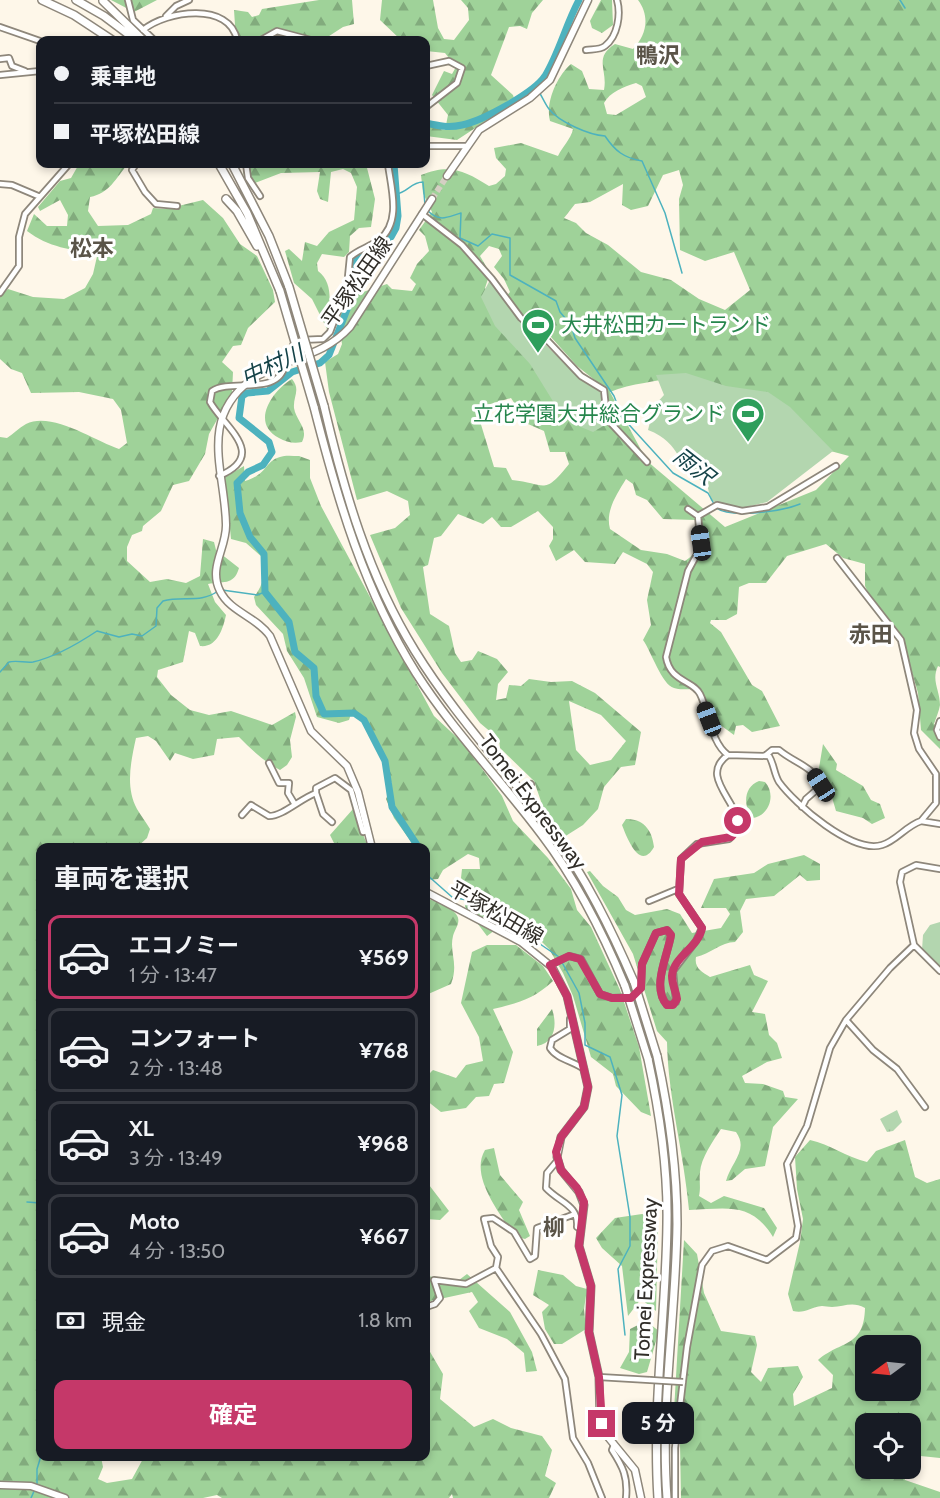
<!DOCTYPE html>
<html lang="ja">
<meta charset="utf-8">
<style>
:root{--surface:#171b24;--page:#20242c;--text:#f1f3f6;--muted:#9ea1a6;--line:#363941;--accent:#c53869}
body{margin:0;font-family:Cabin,"Noto Sans JP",sans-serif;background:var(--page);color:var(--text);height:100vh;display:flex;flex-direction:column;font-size:22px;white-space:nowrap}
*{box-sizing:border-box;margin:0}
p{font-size:20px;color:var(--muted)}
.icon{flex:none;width:33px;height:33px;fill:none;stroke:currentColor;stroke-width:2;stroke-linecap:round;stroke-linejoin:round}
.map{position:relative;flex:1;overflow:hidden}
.sheet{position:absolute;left:36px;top:843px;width:394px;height:618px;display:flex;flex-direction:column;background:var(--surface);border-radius:12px;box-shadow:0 3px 9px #0003}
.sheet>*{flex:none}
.guide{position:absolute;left:36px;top:36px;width:394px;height:132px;border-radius:12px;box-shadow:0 3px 9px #0003;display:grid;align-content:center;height:132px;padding:0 18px;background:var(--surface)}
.needle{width:39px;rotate:255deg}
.controls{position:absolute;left:855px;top:1335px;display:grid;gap:12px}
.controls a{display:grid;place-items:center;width:66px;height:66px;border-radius:12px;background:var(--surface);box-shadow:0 3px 9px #0003;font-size:30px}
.end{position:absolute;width:27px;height:27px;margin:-14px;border:8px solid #c53869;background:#fff;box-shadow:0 0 0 3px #fff}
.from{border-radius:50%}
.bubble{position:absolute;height:42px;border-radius:12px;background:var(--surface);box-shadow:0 3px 9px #0003;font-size:20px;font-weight:700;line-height:42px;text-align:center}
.car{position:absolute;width:18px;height:36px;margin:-18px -9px;border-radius:8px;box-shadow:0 0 4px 2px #0007;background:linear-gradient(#222 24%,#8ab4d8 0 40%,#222 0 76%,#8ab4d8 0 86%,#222 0)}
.guide b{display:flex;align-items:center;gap:21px;height:57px;font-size:22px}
.guide b+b{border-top:2px solid var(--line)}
.guide i{width:15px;height:15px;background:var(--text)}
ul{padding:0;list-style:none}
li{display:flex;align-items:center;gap:18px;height:84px;margin:0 12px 9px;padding:0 6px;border:3px solid var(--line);border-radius:12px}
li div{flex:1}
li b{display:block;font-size:22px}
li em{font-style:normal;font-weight:700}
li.on{border-color:var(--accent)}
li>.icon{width:54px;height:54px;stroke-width:1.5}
h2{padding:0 18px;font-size:27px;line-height:72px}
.pay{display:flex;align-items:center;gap:15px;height:66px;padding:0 18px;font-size:22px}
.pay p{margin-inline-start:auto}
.primary-button{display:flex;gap:12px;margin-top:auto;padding:12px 18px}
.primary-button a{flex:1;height:69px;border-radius:12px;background:var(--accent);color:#fff;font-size:24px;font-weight:700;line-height:69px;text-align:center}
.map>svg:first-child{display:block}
.grass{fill:url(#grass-tufts)}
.forest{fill:url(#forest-firs);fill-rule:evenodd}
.garden{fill:#b3d6af}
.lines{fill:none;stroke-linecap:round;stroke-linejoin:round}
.stream{stroke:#4db2be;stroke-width:1.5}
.river{stroke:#4db2be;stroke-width:7}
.major-tunnel{stroke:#d5cfc3;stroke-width:6;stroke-dasharray:6 3;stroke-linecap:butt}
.minor-casing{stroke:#8e877b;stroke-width:8}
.major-casing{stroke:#8e877b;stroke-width:9}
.highway-casing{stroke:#8e877b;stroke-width:10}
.minor{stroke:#fff;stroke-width:4.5}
.major{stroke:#fff;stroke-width:6}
.highway{stroke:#fff;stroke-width:7}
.minor-bridge-casing{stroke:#8e877b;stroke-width:8;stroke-linecap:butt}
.highway-bridge-casing{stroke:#8e877b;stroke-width:10;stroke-linecap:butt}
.minor-bridge{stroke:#fff;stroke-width:4.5}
.highway-bridge{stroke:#fff;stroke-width:7}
.route{stroke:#c53869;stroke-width:8}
.labels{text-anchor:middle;stroke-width:6;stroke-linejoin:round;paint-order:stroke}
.street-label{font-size:21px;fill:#312e29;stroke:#fff}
.leisure-label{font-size:21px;fill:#27864d;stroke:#fff;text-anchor:start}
.neighbourhood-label{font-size:22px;font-weight:bold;fill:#5a5448;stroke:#fff}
.water-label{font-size:22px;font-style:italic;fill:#154349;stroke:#fff}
</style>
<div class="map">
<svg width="940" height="1498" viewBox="0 0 940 1498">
<defs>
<pattern id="grass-tufts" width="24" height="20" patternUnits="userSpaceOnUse" patternTransform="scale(1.5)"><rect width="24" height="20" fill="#b3d6af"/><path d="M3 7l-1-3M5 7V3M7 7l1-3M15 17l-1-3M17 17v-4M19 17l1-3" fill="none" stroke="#9ab897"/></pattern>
<pattern id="forest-firs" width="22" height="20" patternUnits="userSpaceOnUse" patternTransform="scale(1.5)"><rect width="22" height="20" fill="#9fd299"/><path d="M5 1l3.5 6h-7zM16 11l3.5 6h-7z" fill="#82ab7d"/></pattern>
</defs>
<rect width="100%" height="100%" fill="#fef7e9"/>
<path class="grass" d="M897,1110L902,1122L893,1131L887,1132L880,1119Z"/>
<path class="forest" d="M111,0H157L134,12Z
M319,0H352L354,24L343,27L323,40H236L234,10L248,12L252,17L259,15L262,9Z
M382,0H433L438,28L444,39L454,40L469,20L468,8L461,0H543L532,13L527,29L520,26L509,27L491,75L513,95L515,102L457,140L426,136V126L445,130L448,115L432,95L444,71L452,74L456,67L445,53L426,51V40H401L380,20Z
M601,0H612L613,25L602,33L592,28L590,21Z
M638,0H940V667L938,666C931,681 940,690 940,705C939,711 936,718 934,724L940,728V749L921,730L918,693L902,638L882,623L865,586V564L843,558L826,544L787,556L766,583H749L739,587L737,614L726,620H711L710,623L721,632L752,685L762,691L780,726L752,732L743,725L736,726L734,735L712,719L693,689C687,689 679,690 674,688C662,685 651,651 643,640L651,625L647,600L653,572L647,564L623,552L615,564L585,562L574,550L556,561L549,546L553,539V527L538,511L511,527H501L492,517L483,524L458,514L441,536L434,538L428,565L423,567L430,614L449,626L455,653L461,662L472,660L478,651L497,659L508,672L498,684L496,700L506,698L509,685L521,686L529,679L551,682L572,681L595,693L641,732L635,765L621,767L604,787L598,809L583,825L564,837L546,816L534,781L500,748L499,739L480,723L442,673L401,608L370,535L395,528L410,515L408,501L387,491L357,500L329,392L325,362L338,354L342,344L338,320L346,300L351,274H363V292L387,284L392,289L412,291L416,284L410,278L417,264L429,251L425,236L419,230L432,212L423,193L421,175C450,163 465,171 489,186L496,184L505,176L506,169L496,158L494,148L521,143L558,156C562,147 571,139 573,129L550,121C545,103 557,76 571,64L582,71L589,89L604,90C608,70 593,58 615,44L633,49C647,35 650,16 638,0ZM636,83L642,86L646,97L616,115L607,114L604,103C610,92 623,87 636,83ZM679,170L683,185L679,199L680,250L705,261L734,252L750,290L725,310L699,299L671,280L641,272L608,245L586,233L576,223L564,218L575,204L590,202L623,184L622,205L631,210L648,206L663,175ZM489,246L499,249L502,256L494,267L504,279L510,292L503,300L517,322L542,327L577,366L606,389L610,420L594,430L485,288L490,273L480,256ZM680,376L823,449L849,456L816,490L725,527L647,461L610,392C631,383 657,382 680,376ZM511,398L528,424L544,431L550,452H565L569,464C543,497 546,483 512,480L506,468L494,467L479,418L487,405ZM626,479L633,484L636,495L647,500L663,519L695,520L703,524C702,539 698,553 685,561L667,554L641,550L610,529C605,511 617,494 626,479ZM569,701L601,715L626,741L611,760L590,765L576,750Z
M79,164H128C115,179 110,193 90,197L88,211L98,226L128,225L151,214L153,208L166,209L203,200L223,218L240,244L257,256L273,290L275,302L248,328L241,345L233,346L222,362L233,372L232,393L209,434L205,454L189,481L173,485L161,511L143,526L142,531L132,535L127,547V561L150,582L167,579L186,583L200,576L203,539L214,542L216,550L239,568C234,586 222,581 208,584L215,602L226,615C223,629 217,648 200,646L195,633L189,631L183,662L158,670L157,677L171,695L190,710L209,715L231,711L272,725L295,712L296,717L290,740L292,757L287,765L280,770C264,762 251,749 239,737L217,739L214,755L193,759L175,753L170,761L156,741L148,736L136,738C131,761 125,787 137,809C141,816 146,822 150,829L147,838L136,848H40V1456L101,1457L103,1467L98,1479L107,1483L132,1479L144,1457L426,1456V1345L443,1374L440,1399L474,1427L493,1419L511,1428L542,1436L552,1450L545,1476L556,1483L549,1498H453L452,1494L449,1498H222L217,1495L203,1498H0V437L7,438C13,434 19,428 26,424C52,411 95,441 119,449L127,443L121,410L113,399L79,392L31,393L22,373L11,369L0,359V296L8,289L33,297L64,299L85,288L93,274L98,252C72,251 48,247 27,231L34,214L47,226H67L68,215L60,200L40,211L38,207L60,181L71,178Z
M253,164H366L375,199L371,227L359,228L350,236L349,252L344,257L322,254L317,263L318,271C336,285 328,309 327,329L312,299L294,283L285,251L289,249L302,261L305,242L317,246L329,232L354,220L357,187L351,173L343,169L331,172L328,202L320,199L317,191L320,172L281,173L255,183L244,176L243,171Z
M292,379C301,390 293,396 294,408C296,421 309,428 302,442C294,444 286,442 279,438C250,423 272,391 292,379Z
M299,456L310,460V478L321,506L434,716L464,744L502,796L513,821L548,858L571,889L577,910L591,927L620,990L639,1047L651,1116L641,1112L616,1086L613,1074L591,1057L573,996L563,973L549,949L541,941L515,935L499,927L487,936L465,907L467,886L461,878L462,869H480L479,858L468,854L443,870L438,879L426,880V848L415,847L394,818L386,799L392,784L371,734L358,714H351L349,720L339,723L317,717L304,678L287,651L283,634L256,605L254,597C264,584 265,574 263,558L246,543L231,539L225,477L244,466L245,481C267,475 265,461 280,457C285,455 293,456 299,456Z
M823,744L837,764L836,770L863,786L871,800L880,804L885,818L872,824L863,818L836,811L828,784L817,780Z
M759,781L765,782C776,794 770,815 753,818C743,807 743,787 759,781Z
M353,809L368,847H336L330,835Z
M626,819C643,819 652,829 654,847C640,872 627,838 622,825Z
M804,855L820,864V880L807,881L800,875L774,896L746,899L740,911L743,932L735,942C721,942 710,954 696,957C694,968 702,972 710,977L750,965L754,975L768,981L752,1012L765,1014L769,1035L777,1043L782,1058L767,1062L742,1076L745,1083L763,1084L783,1091L785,1097L798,1099L773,1127L765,1166L745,1169L732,1180L726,1181C731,1162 749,1150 736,1132L721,1129C713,1141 701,1158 700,1172C699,1181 701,1187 699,1196L711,1203L724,1196L764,1208L777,1228L773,1237C751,1201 726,1209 689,1210C684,1153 668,1098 667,1042L657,1031L633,954L587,872L590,871L603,886L618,897L626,910L635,915L667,909L680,914L692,933L721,928L730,914L726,908H701L714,879L754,873L768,864Z
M426,898C434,901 451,906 456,914C462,922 455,928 453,936C449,952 459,964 451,984L426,995Z
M487,945H516L543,966L553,981C534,999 518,1003 493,1009L513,1052L504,1083L494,1084L489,1096L476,1097L466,1108L441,1112L426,1100C426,1088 424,1078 433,1070L456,1078L466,1065L483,1061L479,1037L461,1003L472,952Z
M552,1009C557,1023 556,1043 537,1046V1029Z
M810,1140C830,1144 846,1157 867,1162L876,1151L905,1140L915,1177L927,1183L940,1179V1458L911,1455L910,1424H866V1468L901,1469L905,1480L940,1492V1498H681L680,1443L674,1411L684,1240L697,1254L704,1293L721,1331L755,1336L757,1345L751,1372L761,1382L768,1368L798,1366L803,1377L793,1394L794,1406L832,1388L833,1375L818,1360C841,1340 864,1348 865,1308C852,1301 844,1307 832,1307C828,1307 825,1306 822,1306C810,1307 805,1314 793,1311L788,1294L800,1242L803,1219L797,1189L795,1157ZM866,1346H910V1390H866Z
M494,1148L500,1175L523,1202L519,1210L530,1236L525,1239L514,1236C501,1214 469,1177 485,1150Z
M426,1181L449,1211L440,1220L426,1219Z
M642,1214L655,1217L658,1225L656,1311L641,1299L628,1316L622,1266L602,1248L596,1238L615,1218Z
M538,1270L563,1275L576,1286L587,1289L584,1309L586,1329L562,1344H554L545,1329L542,1312L549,1305L533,1295Z
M467,1274L510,1312L532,1352L537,1371L526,1372L524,1353L507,1339L479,1328L469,1311L478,1302L472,1292L426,1302V1276L459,1280Z
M640,1324L651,1325L659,1331L647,1372L639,1374L620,1368L629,1352L630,1329Z"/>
<path class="garden" d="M490,280C513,311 539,339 567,366C578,377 594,383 603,394L605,425L593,432L576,425L559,411L530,364L495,326L481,297Z
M686,373L726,386L768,392L790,407L833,451L767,502L742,508L711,501L707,484C675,468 683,443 648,430L654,406L664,395L656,375Z
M940,922V968L922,950L923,935L930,925Z"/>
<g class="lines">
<path class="stream" d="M900,0L905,8
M539,92C543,98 545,104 549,109C559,122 589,135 605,136C615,151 624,158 642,161L665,213L682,273
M396,194C407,193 411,182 423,182L425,205
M427,210C440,223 447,217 461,213L460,238L478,246L492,234L510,238V275L556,301L560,312L571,325L575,338L614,396L622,417L673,473L708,493L714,504
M716,508C732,519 783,511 800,504
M222,590L257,595L265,592
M0,672L9,662C17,660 25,663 33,662C55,657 79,643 97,631L119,637L132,634L142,636L156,626L157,608L163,601C183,595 200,604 218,591
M426,874L452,897L476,902L480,910L498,924L521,931L559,957L579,993L585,1023V1045L610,1057L622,1095L617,1136L630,1217V1246L618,1269L625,1335
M27,1202L40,1203
M37,1484V1469L41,1456
M31,1498L35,1489"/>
<path class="river" d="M426,123C439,126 449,128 462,125C482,121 534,93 545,76C559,53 566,24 579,0
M394,164L398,216L396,228L391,237L359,255L355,261L350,302L329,355L320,363L292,372L268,391L247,393L242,396L239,418L269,442L272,452L263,465L248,472L237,483L240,513L250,537L264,554L265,592L289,622L295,652L314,668L316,696L324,714L354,713L364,720L385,761L392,807L419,848"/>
<path class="major-tunnel" d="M432,199L447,176"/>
<g class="minor-casing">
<path id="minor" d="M128,0L133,20L154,40
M166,16L176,6L189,0
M0,27L40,41
M143,30C167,10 230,2 237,40
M261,40L277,31L311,40
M586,50C592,49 600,50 605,46C618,36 621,14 617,0
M0,59L9,58L12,66L25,71
M426,66L449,61L462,68L457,83L426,107
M0,75L40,71
M426,146H466
M136,164L132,170L145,192L156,204L177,206
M246,164L248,178L260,196
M0,184L12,185L38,196
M422,214L462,245L492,279L521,318L545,338L581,376L604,390L607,419L647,462
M0,293L19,266V237L25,214L69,164
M293,361V345L301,340L323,339L330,332L347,287L350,257C359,249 370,247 379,240C402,222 391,188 388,164
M219,476C269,455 224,427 210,402L212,391C231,378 280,397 285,364
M688,509L698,516L701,547L688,571L666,657C670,682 693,680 700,694C709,712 711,743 728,755
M698,516L717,505L742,511L768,507L836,466
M837,558L901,640L917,710L914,733L919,749L936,774V803L921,821
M940,721L937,730L940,737
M766,755L772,750H779C794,763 814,766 821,786L806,799L802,807
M269,763L279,783H289L288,793L294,803
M529,786L531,784
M316,793L323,814L332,822
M242,815L251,805L269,816C283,816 300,799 316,793V788L335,778L351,790L363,832L368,831
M649,901L678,889
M914,945L940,971
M550,965L569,956L581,959L600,994L612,998L631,997L641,988L642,964L656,933L667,930L671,935C668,955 651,987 667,1005L676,1002L673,971L696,941L702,928L679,894L681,859L697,844L729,839L738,829C742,803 697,777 728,755L769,756C774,764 774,774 779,782C795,804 852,854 882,845C896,841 906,826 921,821L940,824
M570,1019V1029L552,1040L550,1048C557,1059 573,1061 584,1069
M846,1020L873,1050L897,1069L925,1107
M557,1161L547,1173L546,1188C560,1203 579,1205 577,1227L581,1229
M575,1214L537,1228L535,1256L530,1259L514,1232L493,1218L484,1219L491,1246L498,1257L496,1268L541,1334L565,1379L573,1438L588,1463L602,1498
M426,1307L435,1304L440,1298L434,1280L466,1284L496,1268
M599,1377L650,1380
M614,1445L612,1450C623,1467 628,1477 626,1498
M675,1498V1448L687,1347L702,1265L712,1251L728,1246L767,1260L796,1238L798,1226L787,1164L807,1126L830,1048L846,1020L890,968L914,945L900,882L902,872L916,865L940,869"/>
</g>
<g class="major-casing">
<path id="major" d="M447,176L479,130L530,98L550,80L588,0
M372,848L358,792L347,766L311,731L270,636C257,617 230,612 220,591C208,567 227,548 226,524C225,472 198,419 251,380C284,357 321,359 350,327L432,199
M426,892L521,942L552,967L567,996L588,1087L584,1107L561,1137L557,1157L561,1170L579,1192L584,1205L579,1246L591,1286L589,1332L599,1377L600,1419L608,1437L635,1470L641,1498
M0,1485L31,1486L65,1498"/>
</g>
<g class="highway-casing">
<path id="highway" d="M42,0L74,15L112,40
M76,0L104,16L136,40
M103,1L143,40
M219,164L247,213L280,291
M232,164L269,236L289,287
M226,199L237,211L257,246
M324,406C344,491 368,575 415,651C455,716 507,770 552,831C586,878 611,929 634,982
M314,407C338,501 364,590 416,673C453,731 501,780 542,835C577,881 603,933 625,986
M657,1056C669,1112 677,1167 677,1224C676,1316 660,1406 667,1498
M648,1059C660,1114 668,1167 667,1223C666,1315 652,1406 658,1498"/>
</g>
<use href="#minor" class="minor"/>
<use href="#major" class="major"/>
<use href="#highway" class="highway"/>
<g class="minor-bridge-casing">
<path id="minor-bridge" d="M650,1380L683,1382"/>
</g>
<g class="highway-bridge-casing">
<path id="highway-bridge" d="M289,287L324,406
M280,291L314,407
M634,982L657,1056
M625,986L648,1059"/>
</g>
<use href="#minor-bridge" class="minor-bridge"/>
<use href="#highway-bridge" class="highway-bridge"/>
</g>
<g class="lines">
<path class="route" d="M602,1424L599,1377L589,1332L591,1286L579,1246L584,1202L577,1188L561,1170L556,1152L561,1137L584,1107L588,1087L567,996L550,965L569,956L580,959L600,994L612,998H631L641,988L642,964L656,933L667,930L671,935C668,955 651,987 667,1005H673L677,999C676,991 672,985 672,976C673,957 699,947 702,928L679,894L681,859L702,842L731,837L738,829V821"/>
</g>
<defs>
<g id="stadium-pin" transform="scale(1.725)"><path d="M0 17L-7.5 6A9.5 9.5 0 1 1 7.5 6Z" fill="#2e9e5b" stroke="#fff"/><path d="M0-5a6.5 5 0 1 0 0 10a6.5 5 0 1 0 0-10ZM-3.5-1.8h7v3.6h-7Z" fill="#fff"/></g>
</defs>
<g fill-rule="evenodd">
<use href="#stadium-pin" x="538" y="325"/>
<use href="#stadium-pin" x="748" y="414"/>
</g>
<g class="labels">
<g class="street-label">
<text transform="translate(357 282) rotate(-55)" y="7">平塚松田線</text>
<text transform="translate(533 802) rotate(53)" y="7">Tomei Expressway</text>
<text transform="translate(496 913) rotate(30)" y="7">平塚松田線</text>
<text transform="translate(646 1279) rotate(-87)" y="7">Tomei Expressway</text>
</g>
<g class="leisure-label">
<text x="561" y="332">大井松田カートランド</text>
<text x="725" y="421" text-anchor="end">立花学園大井総合グランド</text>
</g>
<g class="neighbourhood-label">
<text x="658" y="63">鴨沢</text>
<text x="92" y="256">松本</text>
<text x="871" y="642">赤田</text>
<text x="554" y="1235">柳</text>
</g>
<g class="water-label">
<text transform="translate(272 365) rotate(-25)" y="8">中村川</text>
<text transform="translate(694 466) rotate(38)" y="8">雨沢</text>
</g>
</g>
</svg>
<div class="controls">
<a><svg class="needle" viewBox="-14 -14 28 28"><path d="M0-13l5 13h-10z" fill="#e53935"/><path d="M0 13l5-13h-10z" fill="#9ea1a6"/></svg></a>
<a><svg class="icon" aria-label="locate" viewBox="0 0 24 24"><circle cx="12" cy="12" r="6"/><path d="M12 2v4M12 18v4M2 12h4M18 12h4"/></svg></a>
</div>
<i class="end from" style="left:738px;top:821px"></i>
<i class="end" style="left:602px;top:1424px"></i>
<div class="bubble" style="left:622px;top:1402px;width:72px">5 分</div>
<i class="car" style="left:701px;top:543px;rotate:352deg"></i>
<i class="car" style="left:709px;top:719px;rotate:339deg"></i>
<i class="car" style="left:821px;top:785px;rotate:327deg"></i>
<div class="guide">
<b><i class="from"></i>乗車地</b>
<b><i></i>平塚松田線</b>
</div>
<section class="sheet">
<h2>車両を選択</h2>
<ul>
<li class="on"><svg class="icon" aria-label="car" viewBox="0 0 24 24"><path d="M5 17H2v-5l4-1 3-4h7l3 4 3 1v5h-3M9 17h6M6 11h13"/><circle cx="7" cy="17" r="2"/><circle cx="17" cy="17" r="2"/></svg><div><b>エコノミー</b><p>1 分 · 13:47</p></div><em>¥569</em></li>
<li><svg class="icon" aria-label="car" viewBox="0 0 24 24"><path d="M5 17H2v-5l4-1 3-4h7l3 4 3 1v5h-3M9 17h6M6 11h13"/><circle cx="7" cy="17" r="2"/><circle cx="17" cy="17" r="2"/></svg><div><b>コンフォート</b><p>2 分 · 13:48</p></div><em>¥768</em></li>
<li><svg class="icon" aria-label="car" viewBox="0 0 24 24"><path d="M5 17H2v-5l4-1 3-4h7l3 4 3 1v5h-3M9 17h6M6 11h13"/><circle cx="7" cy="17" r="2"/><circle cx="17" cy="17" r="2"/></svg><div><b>XL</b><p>3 分 · 13:49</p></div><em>¥968</em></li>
<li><svg class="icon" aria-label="car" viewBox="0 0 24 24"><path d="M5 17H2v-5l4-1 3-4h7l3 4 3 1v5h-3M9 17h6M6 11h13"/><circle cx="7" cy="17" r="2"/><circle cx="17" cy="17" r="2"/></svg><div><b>Moto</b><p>4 分 · 13:50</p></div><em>¥667</em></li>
</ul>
<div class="pay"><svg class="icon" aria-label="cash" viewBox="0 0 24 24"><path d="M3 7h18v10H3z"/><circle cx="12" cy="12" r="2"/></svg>現金<p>1.8 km</p></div>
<div class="primary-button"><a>確定</a></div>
</section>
</div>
